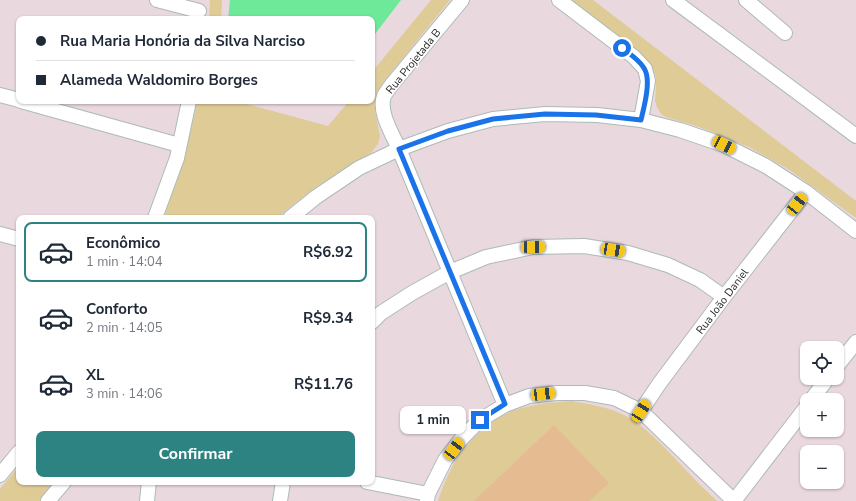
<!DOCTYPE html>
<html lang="pt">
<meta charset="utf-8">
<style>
:root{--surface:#fff;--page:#f6f6f7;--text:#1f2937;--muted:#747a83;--line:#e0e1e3;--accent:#2c8382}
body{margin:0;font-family:"Nunito Sans",sans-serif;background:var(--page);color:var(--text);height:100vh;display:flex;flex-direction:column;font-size:15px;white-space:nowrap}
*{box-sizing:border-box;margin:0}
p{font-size:13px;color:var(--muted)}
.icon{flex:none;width:22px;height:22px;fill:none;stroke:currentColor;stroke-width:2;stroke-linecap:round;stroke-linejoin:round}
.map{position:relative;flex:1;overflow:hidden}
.panel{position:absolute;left:16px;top:215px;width:359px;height:270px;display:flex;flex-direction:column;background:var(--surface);border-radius:8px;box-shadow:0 1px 3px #0004}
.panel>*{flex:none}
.top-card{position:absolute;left:16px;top:16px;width:359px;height:88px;border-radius:8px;box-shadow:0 1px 3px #0004;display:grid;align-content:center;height:88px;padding:0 20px;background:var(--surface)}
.tools{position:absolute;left:800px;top:341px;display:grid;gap:8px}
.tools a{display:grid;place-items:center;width:44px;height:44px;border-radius:8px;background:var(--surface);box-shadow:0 1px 3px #0004;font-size:20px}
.end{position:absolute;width:18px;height:18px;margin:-9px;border:5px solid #1a73e8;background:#fff;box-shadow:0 0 0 2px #fff}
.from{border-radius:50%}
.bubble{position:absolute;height:28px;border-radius:8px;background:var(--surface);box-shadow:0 1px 3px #0004;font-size:13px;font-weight:700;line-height:28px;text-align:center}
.car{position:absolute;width:12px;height:24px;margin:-12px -6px;border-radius:5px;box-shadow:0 0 3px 1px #0007;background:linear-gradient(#f5c518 24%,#345 0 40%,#f5c518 0 76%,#345 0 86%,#f5c518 0)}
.top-card b{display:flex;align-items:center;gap:14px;height:38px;font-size:15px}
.top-card b+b{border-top:1px solid var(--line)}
.top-card i{width:10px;height:10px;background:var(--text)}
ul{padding:7px 0 0;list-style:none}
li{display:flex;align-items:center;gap:12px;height:60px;margin:0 8px 6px;padding:0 12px;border:2px solid transparent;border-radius:8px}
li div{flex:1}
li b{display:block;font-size:15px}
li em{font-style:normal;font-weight:700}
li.active{border-color:var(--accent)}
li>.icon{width:36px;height:36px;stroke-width:1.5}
.button{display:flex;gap:8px;margin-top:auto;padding:8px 20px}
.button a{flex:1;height:46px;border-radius:8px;background:var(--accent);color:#fff;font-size:16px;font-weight:700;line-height:46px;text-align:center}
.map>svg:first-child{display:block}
.green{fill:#decb96}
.pitch{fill:#e5bc92}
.water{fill:#6ee899}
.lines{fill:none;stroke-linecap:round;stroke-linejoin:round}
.minor-casing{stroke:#adbab9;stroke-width:16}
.minor{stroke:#fff;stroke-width:14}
.route{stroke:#1a73e8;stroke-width:5}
.labels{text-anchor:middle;stroke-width:3;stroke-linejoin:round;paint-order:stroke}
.street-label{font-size:11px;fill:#272727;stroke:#fff}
</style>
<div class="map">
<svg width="856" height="501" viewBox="0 0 856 501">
<rect width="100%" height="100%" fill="#e9d8de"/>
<path class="green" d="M210,0H222L221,19H209Z
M431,0H450L382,84L375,101V111L380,136L378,144L371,153L357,161L317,186L289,208L278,218H164C176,180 190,141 197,101H236L328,126L349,101H372V72Z
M570,0H593L856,201V218L788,169L749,147L699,127L666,117L661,114L657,107L655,101L656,88V78L653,70L649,62L637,50Z
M571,401C589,404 608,407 624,415C647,427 664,447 682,466C693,478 705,490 717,501H438C449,469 460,446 489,425C493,422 497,418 501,416C522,405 547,403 571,401Z
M19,466V482H57L41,501H0V489Z"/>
<path class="pitch" d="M554,425L609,483L589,501H474Z"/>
<path class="water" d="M230,0H401L372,38V19H228Z"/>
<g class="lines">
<g class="minor-casing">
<path id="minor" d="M157,0L199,11
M462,0L393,83C390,87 386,92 384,96C378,112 393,135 399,149L505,405
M559,0L634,57L645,69L648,81L641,120
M673,0L856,136
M746,0L785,33
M0,95L19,100
M21,101L179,145
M155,218L177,158L189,101
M290,218L316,197L359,168L399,149L448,131L493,119L545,114L597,115L641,120L680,130L724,145L766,166L806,192L856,231
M0,234L19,239
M372,322L381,313L412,293L450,272L486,257L533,247L584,246L628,253L668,265L700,280L724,297
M837,366L856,342
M811,400L828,378
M641,411L659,384L724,297L806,192
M0,475L19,452
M367,482L428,494
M48,501L64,482
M147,501L149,482
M280,501L283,482
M427,501L428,494L445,460L462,438L480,420L505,405L529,396L557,393H585L614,398L641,411L734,501
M734,501L807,406"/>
</g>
<use href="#minor" class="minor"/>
</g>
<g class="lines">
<path class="route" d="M480,420L505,404L399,149L448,131L493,119L545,114L596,115L641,120C644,107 651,82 645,70C641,61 629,53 622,48"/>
</g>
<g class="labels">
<g class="street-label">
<text transform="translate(413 61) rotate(-51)" y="4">Rua Projetada B</text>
<text transform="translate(722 301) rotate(-53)" y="4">Rua João Daniel</text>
</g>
</g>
</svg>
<div class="tools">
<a><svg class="icon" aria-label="locate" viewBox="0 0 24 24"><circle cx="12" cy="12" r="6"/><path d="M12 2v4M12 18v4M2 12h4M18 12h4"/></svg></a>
<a>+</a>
<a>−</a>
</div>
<i class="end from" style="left:622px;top:48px"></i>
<i class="end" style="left:480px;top:420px"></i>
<div class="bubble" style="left:400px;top:406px;width:66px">1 min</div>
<i class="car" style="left:724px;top:145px;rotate:116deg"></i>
<i class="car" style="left:797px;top:204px;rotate:38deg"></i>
<i class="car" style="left:533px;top:247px;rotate:89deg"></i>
<i class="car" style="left:613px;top:250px;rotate:99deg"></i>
<i class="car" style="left:543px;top:394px;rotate:83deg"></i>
<i class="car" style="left:641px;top:411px;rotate:33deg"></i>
<i class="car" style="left:454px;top:449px;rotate:37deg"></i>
<div class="top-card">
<b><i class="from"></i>Rua Maria Honória da Silva Narciso</b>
<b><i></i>Alameda Waldomiro Borges</b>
</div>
<section class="panel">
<ul>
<li class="active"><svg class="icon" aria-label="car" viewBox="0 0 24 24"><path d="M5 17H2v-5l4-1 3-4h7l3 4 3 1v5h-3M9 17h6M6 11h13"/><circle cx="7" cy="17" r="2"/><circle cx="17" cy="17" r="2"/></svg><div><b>Econômico</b><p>1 min · 14:04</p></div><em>R$6.92</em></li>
<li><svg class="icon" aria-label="car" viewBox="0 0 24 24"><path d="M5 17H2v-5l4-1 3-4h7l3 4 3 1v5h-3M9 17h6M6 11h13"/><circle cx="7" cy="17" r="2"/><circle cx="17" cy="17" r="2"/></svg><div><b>Conforto</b><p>2 min · 14:05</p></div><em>R$9.34</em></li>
<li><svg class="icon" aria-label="car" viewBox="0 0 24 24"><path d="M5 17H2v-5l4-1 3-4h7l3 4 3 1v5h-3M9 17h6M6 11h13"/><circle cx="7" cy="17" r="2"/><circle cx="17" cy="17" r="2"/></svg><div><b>XL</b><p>3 min · 14:06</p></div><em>R$11.76</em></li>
</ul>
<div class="button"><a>Confirmar</a></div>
</section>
</div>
